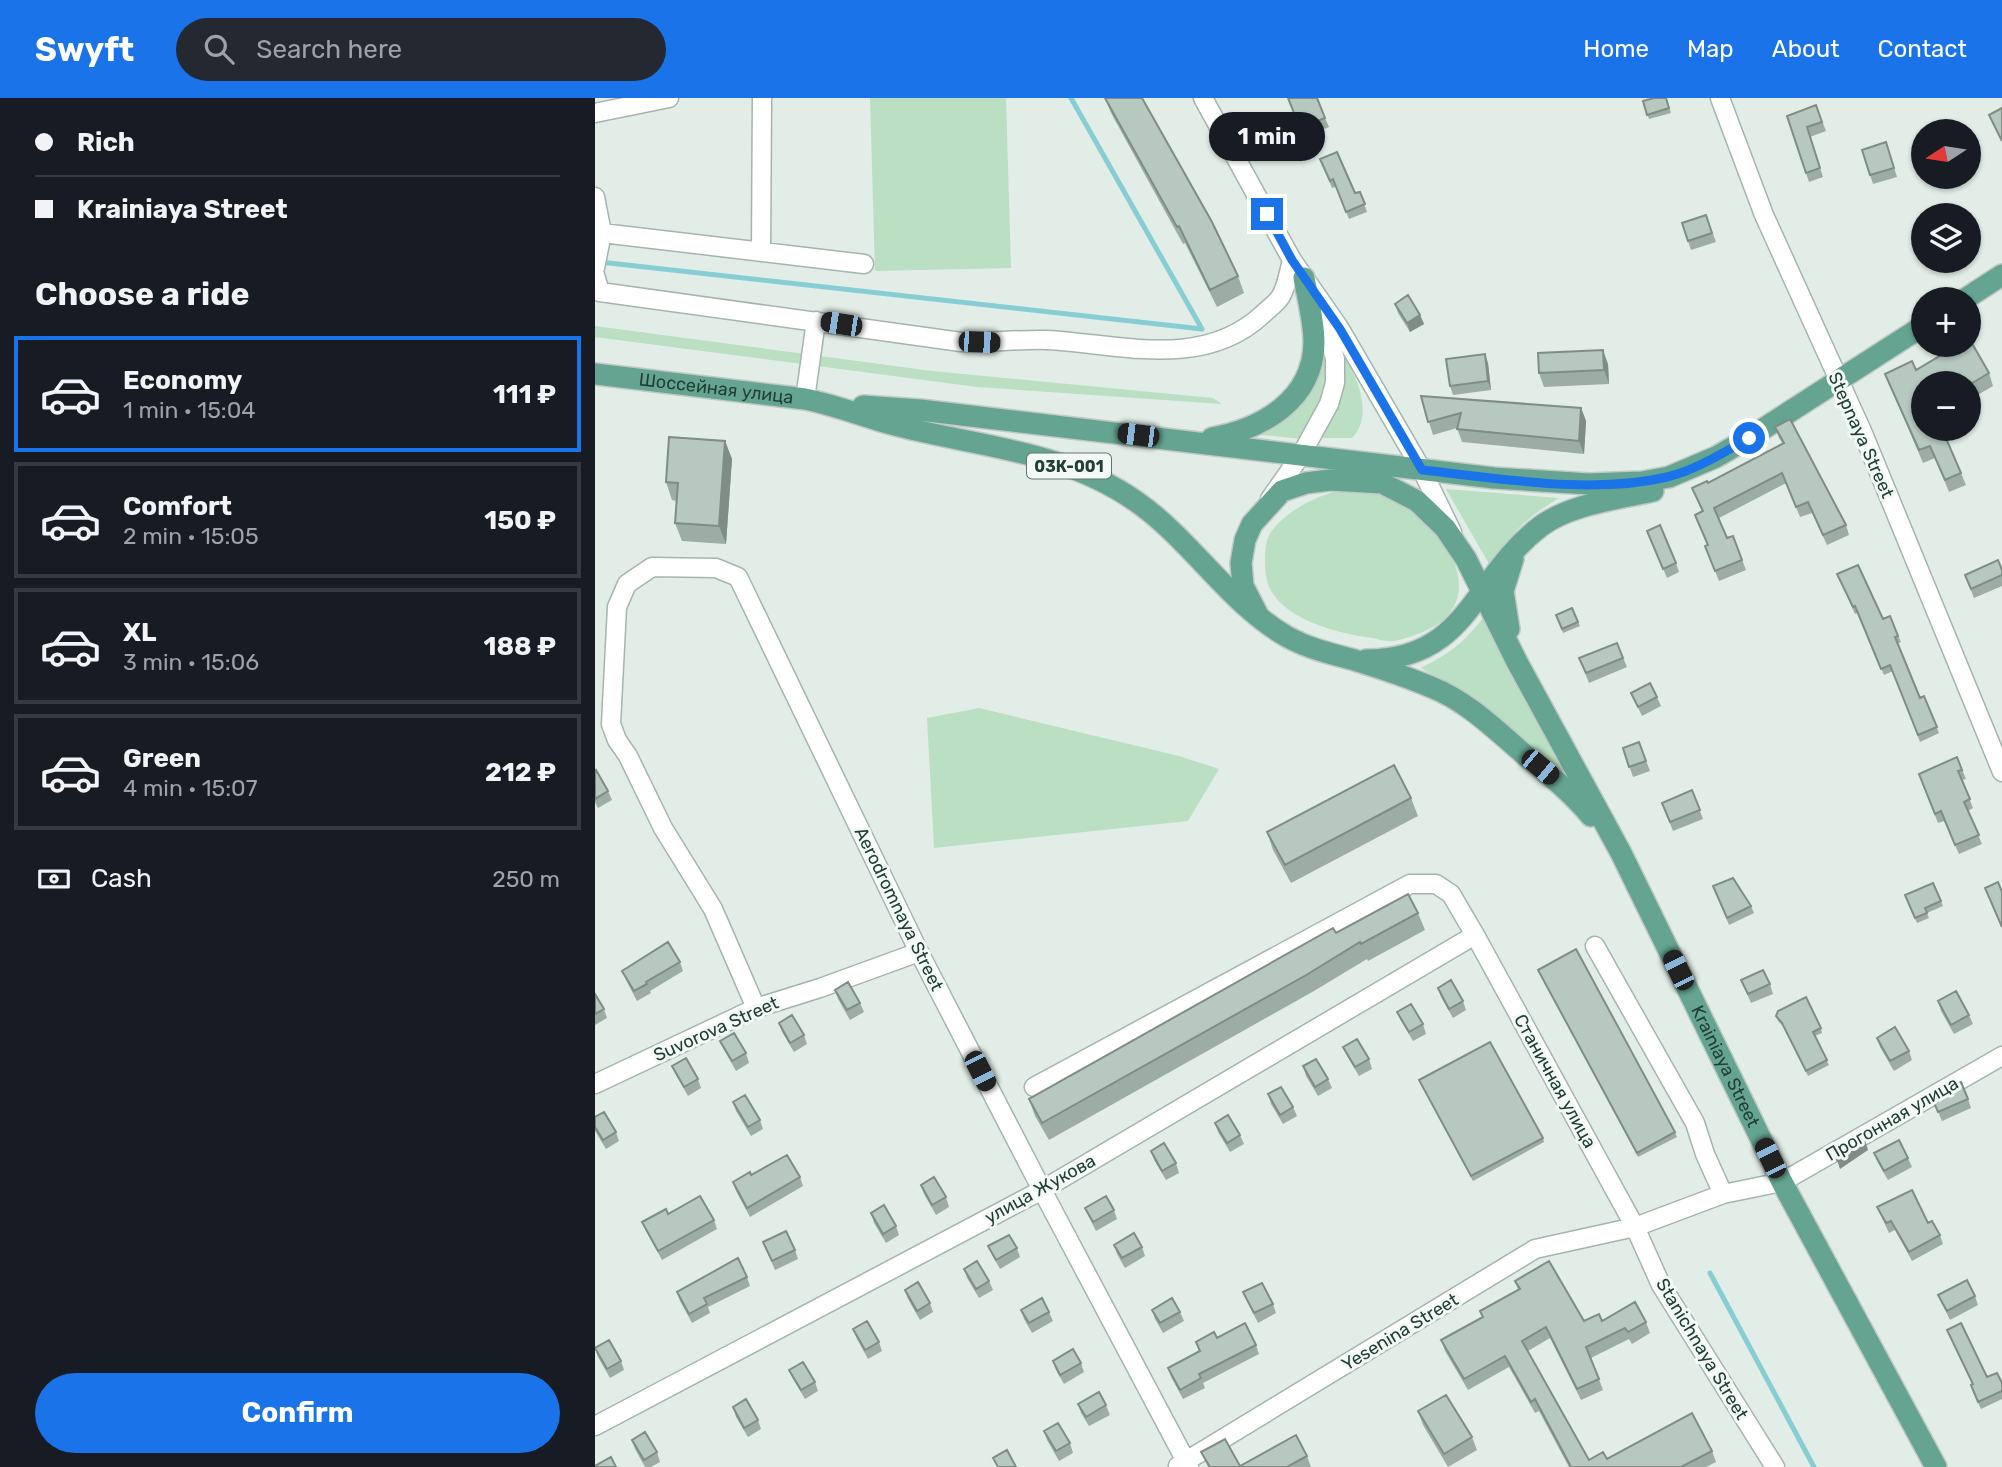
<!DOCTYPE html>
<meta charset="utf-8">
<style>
:root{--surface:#171b24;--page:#242831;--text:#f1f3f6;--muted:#9ea1a6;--line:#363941;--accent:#1a73e8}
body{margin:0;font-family:Rubik,sans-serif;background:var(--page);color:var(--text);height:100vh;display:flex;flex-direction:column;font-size:26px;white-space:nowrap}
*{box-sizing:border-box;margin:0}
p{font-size:23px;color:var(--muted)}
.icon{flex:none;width:38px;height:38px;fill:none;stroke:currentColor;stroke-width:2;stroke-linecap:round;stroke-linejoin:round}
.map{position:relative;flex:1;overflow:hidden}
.details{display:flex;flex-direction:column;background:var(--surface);width:595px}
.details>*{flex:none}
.hud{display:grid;align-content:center;height:154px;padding:0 35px;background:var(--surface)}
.needle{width:46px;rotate:258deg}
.controls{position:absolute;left:1316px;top:21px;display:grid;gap:14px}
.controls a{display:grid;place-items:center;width:70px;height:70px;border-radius:50%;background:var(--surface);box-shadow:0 2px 5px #0004;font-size:35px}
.end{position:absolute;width:32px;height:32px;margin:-16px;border:9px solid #1a73e8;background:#fff;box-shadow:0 0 0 4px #fff}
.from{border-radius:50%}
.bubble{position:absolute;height:49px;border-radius:24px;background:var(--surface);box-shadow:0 2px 5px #0004;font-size:23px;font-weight:700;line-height:49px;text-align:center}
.car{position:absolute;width:21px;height:42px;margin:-21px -10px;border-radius:9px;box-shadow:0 0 5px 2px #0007;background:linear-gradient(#222 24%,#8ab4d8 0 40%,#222 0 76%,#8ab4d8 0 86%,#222 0)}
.hud b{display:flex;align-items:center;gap:24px;height:66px;font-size:26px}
.hud b+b{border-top:2px solid var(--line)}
.hud i{width:18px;height:18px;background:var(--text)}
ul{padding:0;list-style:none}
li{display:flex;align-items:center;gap:21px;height:116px;margin:0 14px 10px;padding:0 21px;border:4px solid var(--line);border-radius:0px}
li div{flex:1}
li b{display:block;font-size:26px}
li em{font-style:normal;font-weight:700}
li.active{border-color:var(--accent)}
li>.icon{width:63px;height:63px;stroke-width:1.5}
h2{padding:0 35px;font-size:32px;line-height:84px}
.pay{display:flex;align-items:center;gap:18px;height:77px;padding:0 35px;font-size:26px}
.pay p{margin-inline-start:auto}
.button{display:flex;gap:14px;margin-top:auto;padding:14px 35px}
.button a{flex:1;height:80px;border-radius:42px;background:var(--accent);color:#fff;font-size:28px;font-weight:700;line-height:80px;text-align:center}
header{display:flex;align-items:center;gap:42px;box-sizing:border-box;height:98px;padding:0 35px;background:var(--accent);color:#fff}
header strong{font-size:33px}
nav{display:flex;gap:38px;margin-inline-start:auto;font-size:24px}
.search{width:490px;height:63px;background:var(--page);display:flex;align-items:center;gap:18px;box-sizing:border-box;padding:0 24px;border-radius:38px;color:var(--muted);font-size:26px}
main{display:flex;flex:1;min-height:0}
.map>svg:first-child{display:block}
.green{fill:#badfc2}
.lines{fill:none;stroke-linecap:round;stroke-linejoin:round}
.stream{stroke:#87cdd4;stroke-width:5}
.minor-casing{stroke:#a4b5ae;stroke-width:21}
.major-casing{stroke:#c1c9c6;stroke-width:24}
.minor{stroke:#fff;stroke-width:18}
.major{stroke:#64a490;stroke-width:21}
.wall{fill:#9daca5}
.shaded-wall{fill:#808c86}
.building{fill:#b7c8c0;stroke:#808c86;stroke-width:2}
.route{stroke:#1a73e8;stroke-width:9}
.labels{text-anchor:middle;stroke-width:6;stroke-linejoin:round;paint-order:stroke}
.shield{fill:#f3f9f6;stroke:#60776f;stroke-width:2}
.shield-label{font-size:16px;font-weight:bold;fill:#213f35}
.street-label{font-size:18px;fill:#213f35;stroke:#f3f9f6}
</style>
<header>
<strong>Swyft</strong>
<div class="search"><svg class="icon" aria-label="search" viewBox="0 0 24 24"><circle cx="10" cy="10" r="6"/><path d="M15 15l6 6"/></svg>Search here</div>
<nav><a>Home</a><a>Map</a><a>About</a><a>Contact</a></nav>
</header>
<main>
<section class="details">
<div class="hud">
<b><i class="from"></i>Rich</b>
<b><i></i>Krainiaya Street</b>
</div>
<h2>Choose a ride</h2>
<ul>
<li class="active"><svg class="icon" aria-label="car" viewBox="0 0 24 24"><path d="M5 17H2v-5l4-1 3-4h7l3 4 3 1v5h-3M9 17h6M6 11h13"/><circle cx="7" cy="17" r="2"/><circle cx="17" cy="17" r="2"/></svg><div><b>Economy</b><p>1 min · 15:04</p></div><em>111 ₽</em></li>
<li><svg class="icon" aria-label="car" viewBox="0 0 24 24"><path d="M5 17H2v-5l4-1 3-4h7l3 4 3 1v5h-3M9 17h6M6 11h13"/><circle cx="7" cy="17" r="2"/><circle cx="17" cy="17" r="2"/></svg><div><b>Comfort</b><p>2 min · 15:05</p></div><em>150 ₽</em></li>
<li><svg class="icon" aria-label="car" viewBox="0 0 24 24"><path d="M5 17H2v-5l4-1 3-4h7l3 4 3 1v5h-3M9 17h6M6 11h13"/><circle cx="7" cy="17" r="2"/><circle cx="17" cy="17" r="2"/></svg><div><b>XL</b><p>3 min · 15:06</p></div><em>188 ₽</em></li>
<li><svg class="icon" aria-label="car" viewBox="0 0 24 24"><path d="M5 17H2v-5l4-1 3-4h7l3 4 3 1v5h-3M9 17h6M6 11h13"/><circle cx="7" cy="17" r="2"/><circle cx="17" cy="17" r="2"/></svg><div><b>Green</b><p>4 min · 15:07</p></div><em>212 ₽</em></li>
</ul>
<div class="pay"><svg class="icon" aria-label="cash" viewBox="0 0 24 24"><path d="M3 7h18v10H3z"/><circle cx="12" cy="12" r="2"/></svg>Cash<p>250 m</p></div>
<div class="button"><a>Confirm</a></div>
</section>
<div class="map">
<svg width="1407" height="1369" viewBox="0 0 1407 1369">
<rect width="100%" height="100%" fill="#e2ede7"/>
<path class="green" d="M275,0H411L416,170L280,173Z
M0,228L337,273L618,300L627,306L382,289L0,239Z
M732,252L733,293L708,341L658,336L726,265Z
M750,260C764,282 778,319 757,340H722L746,297Z
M851,391L964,400C930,421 915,434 897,471Z
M775,392C790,397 806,402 818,412C859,443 892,507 828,534C820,537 807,542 798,543C792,544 783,541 777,540C744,536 685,521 673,486C669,473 668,445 676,434C690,414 720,398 743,393C753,391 765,392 775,392Z
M891,516L989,698L886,606L826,570C857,554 870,544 891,516Z
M384,610L584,658L624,671L593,723L339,750L332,620Z"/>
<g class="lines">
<path class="stream" d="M5,164L607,231L476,0
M1115,1175L1219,1369"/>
<g class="minor-casing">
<path id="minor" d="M608,0L697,162L745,231L827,372L857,434
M1125,0L1169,117L1267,333L1407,674
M0,15L74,0
M0,99L7,135L0,170
M7,135L269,166
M166,154L167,0
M0,177L5,194L366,244C395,245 423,241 452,242C525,246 607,272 667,217C673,211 682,205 686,198C692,188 694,173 697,162
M210,301L221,223
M675,401L706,357L734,306L740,285V261L733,232L725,215
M1000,848L1100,1025L1110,1056L1128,1096
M161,910L118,811L68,730L33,658L22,642L16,626L22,509L32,486L57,469L121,470L143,479L324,854L447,1092L594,1369
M0,986L161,910L225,890L324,854
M439,989L815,786H841L856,796L880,837L1040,1129L1066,1187L1180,1369
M0,1328L447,1092L880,837
M583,1368L940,1151L1040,1129L1128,1096L1187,1084L1407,958"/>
</g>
<g class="major-casing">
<g id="major">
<path d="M1370,201L1407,177"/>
<path id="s1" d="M0,276L210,301C240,307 267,318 296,326C381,349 467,351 542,404C596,442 634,505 691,538C712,550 733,555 756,561C782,569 810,578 836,589C872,603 901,632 930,657C953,676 976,694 996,718"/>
<path d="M268,308L325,312L899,380L994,386L1047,384L1074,379L1121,359L1154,340L1328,228"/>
<path d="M617,340C667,331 718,302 719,245C719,223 713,201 709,180"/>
<path id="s2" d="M662,515L648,488L646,465L650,442L657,426L687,393L711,385L735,382L787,385L822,403L850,430L871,461L922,564L1026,755L1187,1084L1341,1369"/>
<path d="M914,531L908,493L918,461"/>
<path d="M771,562C874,562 877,480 946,428C976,406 1023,401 1058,393"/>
</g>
</g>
<use href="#minor" class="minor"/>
<use href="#major" class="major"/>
</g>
<path class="wall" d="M510,0L643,178L649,195L622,209L590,145L588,146L516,15Z
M693,0L730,20L734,29L709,39Z
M1071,0L1076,15L1054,21L1048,3Z
M1221,7L1231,33L1215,39L1228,79L1214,84L1192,18Z
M1291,44L1302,79L1278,86L1267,52Z
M728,68L760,95L765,94L772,114L754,121L741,89L737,90Z
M1111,117L1121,144L1096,152L1087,125Z
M800,206L825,217L829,226L815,234L803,215Z
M893,265L896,292L858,297L855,288Z
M1013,266L1014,286L949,289L944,275Z
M1321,272L1394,275L1398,288L1374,302V285H1328V331L1366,375L1371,387L1354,394L1340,360L1328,365L1290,276Z
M826,298L986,310L991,323L989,356L867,344L862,330L838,337Z
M1180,329L1251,427L1254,437L1232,447L1217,415L1205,419L1191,385L1124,420L1132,440L1138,438L1151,472L1124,483L1110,448L1113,447L1100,417L1107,414L1097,390L1113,385L1188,346L1184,340Z
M130,343L137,361L131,446L87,443L80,425L82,403L77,402L71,384Z
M1056,442L1081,465L1084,474L1072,480Z
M1407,472V488L1379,500L1370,477Z
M1242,476L1288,521L1295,518L1306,544L1302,546L1325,600L1329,598L1344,635L1325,644L1298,573L1289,577L1262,515L1260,516Z
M977,510L985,528L968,535L961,517Z
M1022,545L1032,569L994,585L984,560Z
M1036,595L1062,599L1066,608L1047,618Z
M1044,644L1055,673L1038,679L1028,650Z
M1362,659L1371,681L1367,682L1378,710L1373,713L1387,746L1364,756L1349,723L1343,725L1324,676Z
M0,673L13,693L17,702L3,710L0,704Z
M1097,692L1108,721L1078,733L1067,705Z
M816,700L823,718L696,785L678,752L672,734Z
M1338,785L1348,808L1332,815L1334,820L1322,825L1310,797Z
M1118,788L1156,808L1159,815L1134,827Z
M823,815L830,832L773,863L772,861L719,893L454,1042L440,1018L434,1001L741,835Z
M85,864L88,873L55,893L56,895L42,903L31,882L27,873Z
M943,872L1080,1034L1082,1039L1043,1059Z
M1146,882L1175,886L1178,896L1156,905Z
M843,890L868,903L871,912L858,920L846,899Z
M240,892L265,905L269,914L255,922L243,901Z
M0,896L9,911L12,920L0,927Z
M1343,903L1374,917L1378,926L1359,936L1346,913Z
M802,914L828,926L831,936L818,943L806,923Z
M1181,918L1226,930L1227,935L1220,938L1234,967L1213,978L1189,929L1183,923Z
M184,925L209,937L212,946L199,954L187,934Z
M1282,940L1314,953L1317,962L1299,973L1285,949Z
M125,943L151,955L154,965L141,973L129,952Z
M748,949L774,961L777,971L764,978L752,958Z
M77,968L103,981L106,990L93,998L81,977Z
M708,968L733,981L737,990L723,998L711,978Z
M824,982L948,1040L949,1044L878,1083Z
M673,996L698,1009L702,1018L688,1026L676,1006Z
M1337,1000L1373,1001L1376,1010L1347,1023Z
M138,1004L165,1022L168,1031L156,1038L141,1013Z
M0,1019L21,1034L24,1043L11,1051L0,1033Z
M620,1025L645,1037L649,1046L635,1054L623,1034Z
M556,1053L581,1065L584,1075L571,1082L559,1062Z
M1279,1055L1313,1060L1317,1069L1293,1082L1283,1065Z
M156,1077L205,1079L208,1088L155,1119L141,1093L138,1084Z
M326,1087L351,1099L354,1109L341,1117L329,1096Z
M1282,1109L1333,1125L1345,1137L1348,1146L1317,1163L1300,1132L1294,1135Z
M490,1110L519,1112L522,1121L501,1133L494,1119Z
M276,1115L301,1128L304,1137L291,1145L279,1125Z
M73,1116L119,1122L122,1131L67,1162L51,1133L47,1124Z
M168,1144L200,1152L203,1161L180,1172Z
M519,1147L547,1149L550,1158L530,1170L522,1156Z
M393,1148L422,1150L425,1159L405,1171L397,1157Z
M369,1171L394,1183L398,1192L384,1200L372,1180Z
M152,1179L155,1188L113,1209L115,1215L97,1225L85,1203L82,1194Z
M920,1183L989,1223L1051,1224L1055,1235L1037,1246L1034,1241L996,1260L1008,1292L986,1302L955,1240L933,1253L994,1362L1117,1353L1121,1364L1111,1369H974L944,1313L940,1315L914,1269L873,1292L850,1253L846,1242L887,1219L885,1213L923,1192Z
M310,1192L335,1205L338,1214L325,1222L313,1201Z
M648,1194L678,1206L681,1215L663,1225L652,1203Z
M1343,1197L1380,1198L1383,1207L1355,1222L1347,1206Z
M426,1212L454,1214L458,1223L437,1235L429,1221Z
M557,1212L585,1214L589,1223L568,1235L560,1221Z
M258,1231L284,1244L287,1253L273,1261L262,1241Z
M1352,1232L1392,1279L1407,1285V1301L1386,1311L1378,1294L1376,1287L1377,1286Z
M622,1240L661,1247L664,1256L608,1285L610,1290L588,1301L576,1279L573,1270L604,1253L601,1244Z
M0,1250L26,1263L29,1272L15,1280L3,1259Z
M458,1263L486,1265L489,1274L469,1286L461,1272Z
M194,1272L220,1284L223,1293L210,1301L198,1281Z
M483,1306L511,1307L515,1317L494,1328L486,1315Z
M138,1309L163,1322L166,1331L153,1339L141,1319Z
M823,1313L877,1339L882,1352L853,1369L828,1327Z
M449,1333L475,1345L478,1355L464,1363L452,1342Z
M37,1342L62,1354L65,1364L56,1369H50L40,1351Z
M606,1354L645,1368L712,1358L716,1369H613Z"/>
<path class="shaded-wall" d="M825,217L829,226L815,234L812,225Z
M1008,252L1013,266L1014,286L1009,272Z
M890,256L893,265L896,292L893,283Z
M986,310L991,323L989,356L984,343Z
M130,343L137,361L131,446L124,428Z
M1270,1042L1273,1052L1245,1071L1242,1062Z"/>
<path class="building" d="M510,0H547L617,124L643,178L615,192L584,128L582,129Z
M693,0H722L730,20L705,30Z
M1059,0H1071L1074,10L1052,17L1048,3Z
M1221,7L1227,24L1212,29L1225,70L1211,75L1192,18Z
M1407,10V43L1394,17Z
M1291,44L1299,70L1275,77L1267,52Z
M742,54L760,95L765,94L770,106L751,114L738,81L735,83L725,61Z
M1111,117L1117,135L1093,143L1087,125Z
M813,197L825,217L812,225L800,206Z
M1374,240L1394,275L1374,287V285H1328V331H1347L1366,375L1350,382L1335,348L1324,352L1290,276L1317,263L1321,272L1363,247H1374Z
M1008,252L1009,272L944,275L943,255Z
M890,256L893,283L855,288L851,261Z
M826,298L986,310L984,343L862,331L866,315L833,324Z
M1195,321L1251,427L1228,437L1213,404L1201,409L1187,375L1119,410L1132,440L1138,438L1147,462L1120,473L1110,448L1113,447L1100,417L1108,413L1097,390L1112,383L1113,385L1189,345L1180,329Z
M74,339L130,343L124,428L80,425L83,385L71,384Z
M1065,427L1081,465L1068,471L1052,433Z
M1403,462L1407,472V477L1376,491L1370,477Z
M1263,467L1288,521L1295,518L1303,538L1300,539L1325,600L1329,598L1342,629L1323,637L1295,567L1286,571L1260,508L1258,509L1242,476Z
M977,510L983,524L967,531L961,517Z
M1022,545L1028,560L991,575L984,560Z
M1055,585L1062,599L1043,609L1036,595Z
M1044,644L1051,663L1034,669L1028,650Z
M1362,659L1367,672L1363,673L1375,701L1369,704L1384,737L1360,747L1346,713L1340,716L1324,676Z
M799,667L816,700L690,767L672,734Z
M1,672L13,693L0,701V673Z
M1097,692L1105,712L1075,724L1067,705Z
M1138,780L1156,808L1132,820L1118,788Z
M1403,784L1407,794V829L1390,790Z
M1338,785L1346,803L1330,810L1332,815L1320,820L1310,797Z
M813,796L823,815L766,846L765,844L713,876L447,1025L434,1001L738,830L741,835Z
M73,844L85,864L51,884L52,886L39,893L27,873Z
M981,851L1080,1034L1042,1055L943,872Z
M1168,872L1175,886L1153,896L1146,882Z
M856,882L868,903L854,911L843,890Z
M253,884L265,905L252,912L240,892Z
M1361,893L1374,917L1356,927L1343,903Z
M0,896L9,911L0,916Z
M1211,899L1226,930L1218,934L1232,962L1211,973L1187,925L1181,918L1183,913Z
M816,906L828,926L814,934L802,914Z
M197,917L209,937L195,945L184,925Z
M1300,929L1314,953L1295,963L1282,940Z
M139,935L151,955L137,963L125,943Z
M762,941L774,961L760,969L748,949Z
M895,944L948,1040L876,1078L824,982Z
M91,960L103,981L89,989L77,968Z
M721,961L733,981L720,989L708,968Z
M1366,984L1373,1001L1343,1014L1337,1000Z
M686,989L698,1009L685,1017L673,996Z
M150,997L165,1022L153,1029L138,1004Z
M9,1014L21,1034L8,1042L0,1029V1019Z
M633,1017L645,1037L632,1045L620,1025Z
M1268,1040L1270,1042L1242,1062L1238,1057Z
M1304,1042L1313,1060L1289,1073L1279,1055Z
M569,1045L581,1065L567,1073L556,1053Z
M192,1057L205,1079L152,1110L138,1084L155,1074L156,1077Z
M339,1079L351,1099L337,1107L326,1087Z
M1317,1092L1333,1125L1337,1123L1345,1137L1314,1154L1296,1123L1291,1125L1282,1109Z
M105,1098L119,1122L63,1153L47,1124L71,1111L73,1116Z
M511,1098L519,1112L498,1124L490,1110Z
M289,1107L301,1128L288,1136L276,1115Z
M191,1133L200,1152L177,1163L168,1144Z
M539,1135L547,1149L527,1160L519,1147Z
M414,1137L422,1150L401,1162L393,1148Z
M143,1160L152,1179L109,1200L112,1206L94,1216L82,1194Z
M382,1163L394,1183L381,1191L369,1171Z
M954,1163L989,1223L1004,1216L1007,1223L1040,1204L1051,1224L1033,1234L1030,1230L991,1249L1004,1281L982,1291L951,1229L927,1243L994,1362L1008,1354L1012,1361L1097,1315L1117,1353L1086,1369H976L940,1301L936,1304L910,1258L869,1281L846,1242L888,1219L885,1213L925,1191L920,1183Z
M1372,1182L1380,1198L1352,1213L1343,1197Z
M323,1184L335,1205L322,1213L310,1192Z
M667,1185L678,1206L659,1215L648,1194Z
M447,1200L454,1214L434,1225L426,1212Z
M577,1200L585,1214L565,1225L557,1212Z
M272,1223L284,1244L270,1252L258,1231Z
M650,1225L661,1247L604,1276L606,1280L585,1292L573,1270L605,1253L601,1244L619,1234L622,1240Z
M1366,1225L1392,1279L1402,1275L1407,1285V1293L1383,1304L1376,1287L1378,1286L1352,1232Z
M14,1242L26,1263L12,1271L0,1250Z
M478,1251L486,1265L465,1277L458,1263Z
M208,1264L220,1284L206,1292L194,1272Z
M504,1294L511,1307L491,1319L483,1306Z
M851,1297L877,1339L849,1356L823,1313Z
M151,1301L163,1322L149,1330L138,1309Z
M463,1325L475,1345L461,1353L449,1333Z
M50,1334L62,1354L49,1362L37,1342Z
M701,1337L712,1358L692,1369H615L606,1354L630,1341L645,1368Z
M412,1352L421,1369H403L398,1360Z
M16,1359L21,1369H0V1368Z"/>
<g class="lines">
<path class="route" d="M672,116L697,162L745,231L827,372C903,380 997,397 1072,379C1101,372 1128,355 1154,340"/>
</g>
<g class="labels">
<rect class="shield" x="432" y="355.5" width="84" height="25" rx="5"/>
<g class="shield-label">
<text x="474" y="374">03К-001</text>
</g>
<g class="street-label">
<text dy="6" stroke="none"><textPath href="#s1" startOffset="122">Шоссейная улица</textPath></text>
<text transform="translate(1266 337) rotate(66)" y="6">Stepnaya Street</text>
<text transform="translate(304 811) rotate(64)" y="6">Aerodromnaya Street</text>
<text transform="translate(121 931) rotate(-24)" y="6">Suvorova Street</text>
<text dy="6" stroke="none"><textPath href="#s2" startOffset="926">Krainiaya Street</textPath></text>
<text transform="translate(960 983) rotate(61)" y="6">Станичная улица</text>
<text transform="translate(1297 1021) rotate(-30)" y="6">Прогонная улица</text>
<text transform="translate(445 1091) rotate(-29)" y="6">улица Жукова</text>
<text transform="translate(805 1234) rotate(-31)" y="6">Yesenina Street</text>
<text transform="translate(1107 1251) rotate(59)" y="6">Stanichnaya Street</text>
</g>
</g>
</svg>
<div class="controls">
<a><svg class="needle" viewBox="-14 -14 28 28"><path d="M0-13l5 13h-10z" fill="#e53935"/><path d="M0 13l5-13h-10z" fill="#9ea1a6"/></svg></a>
<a><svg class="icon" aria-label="layers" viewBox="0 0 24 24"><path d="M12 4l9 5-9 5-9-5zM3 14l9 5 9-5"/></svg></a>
<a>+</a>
<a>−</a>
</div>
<i class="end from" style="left:1154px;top:340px"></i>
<i class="end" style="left:672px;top:116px"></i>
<div class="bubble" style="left:614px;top:14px;width:116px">1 min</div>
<i class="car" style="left:246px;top:226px;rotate:279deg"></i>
<i class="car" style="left:384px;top:244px;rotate:92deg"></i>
<i class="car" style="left:543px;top:337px;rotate:277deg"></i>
<i class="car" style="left:945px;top:669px;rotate:130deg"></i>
<i class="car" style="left:1083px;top:872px;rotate:334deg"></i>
<i class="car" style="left:385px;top:973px;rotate:153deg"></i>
<i class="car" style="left:1175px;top:1060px;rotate:334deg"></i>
</div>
</main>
